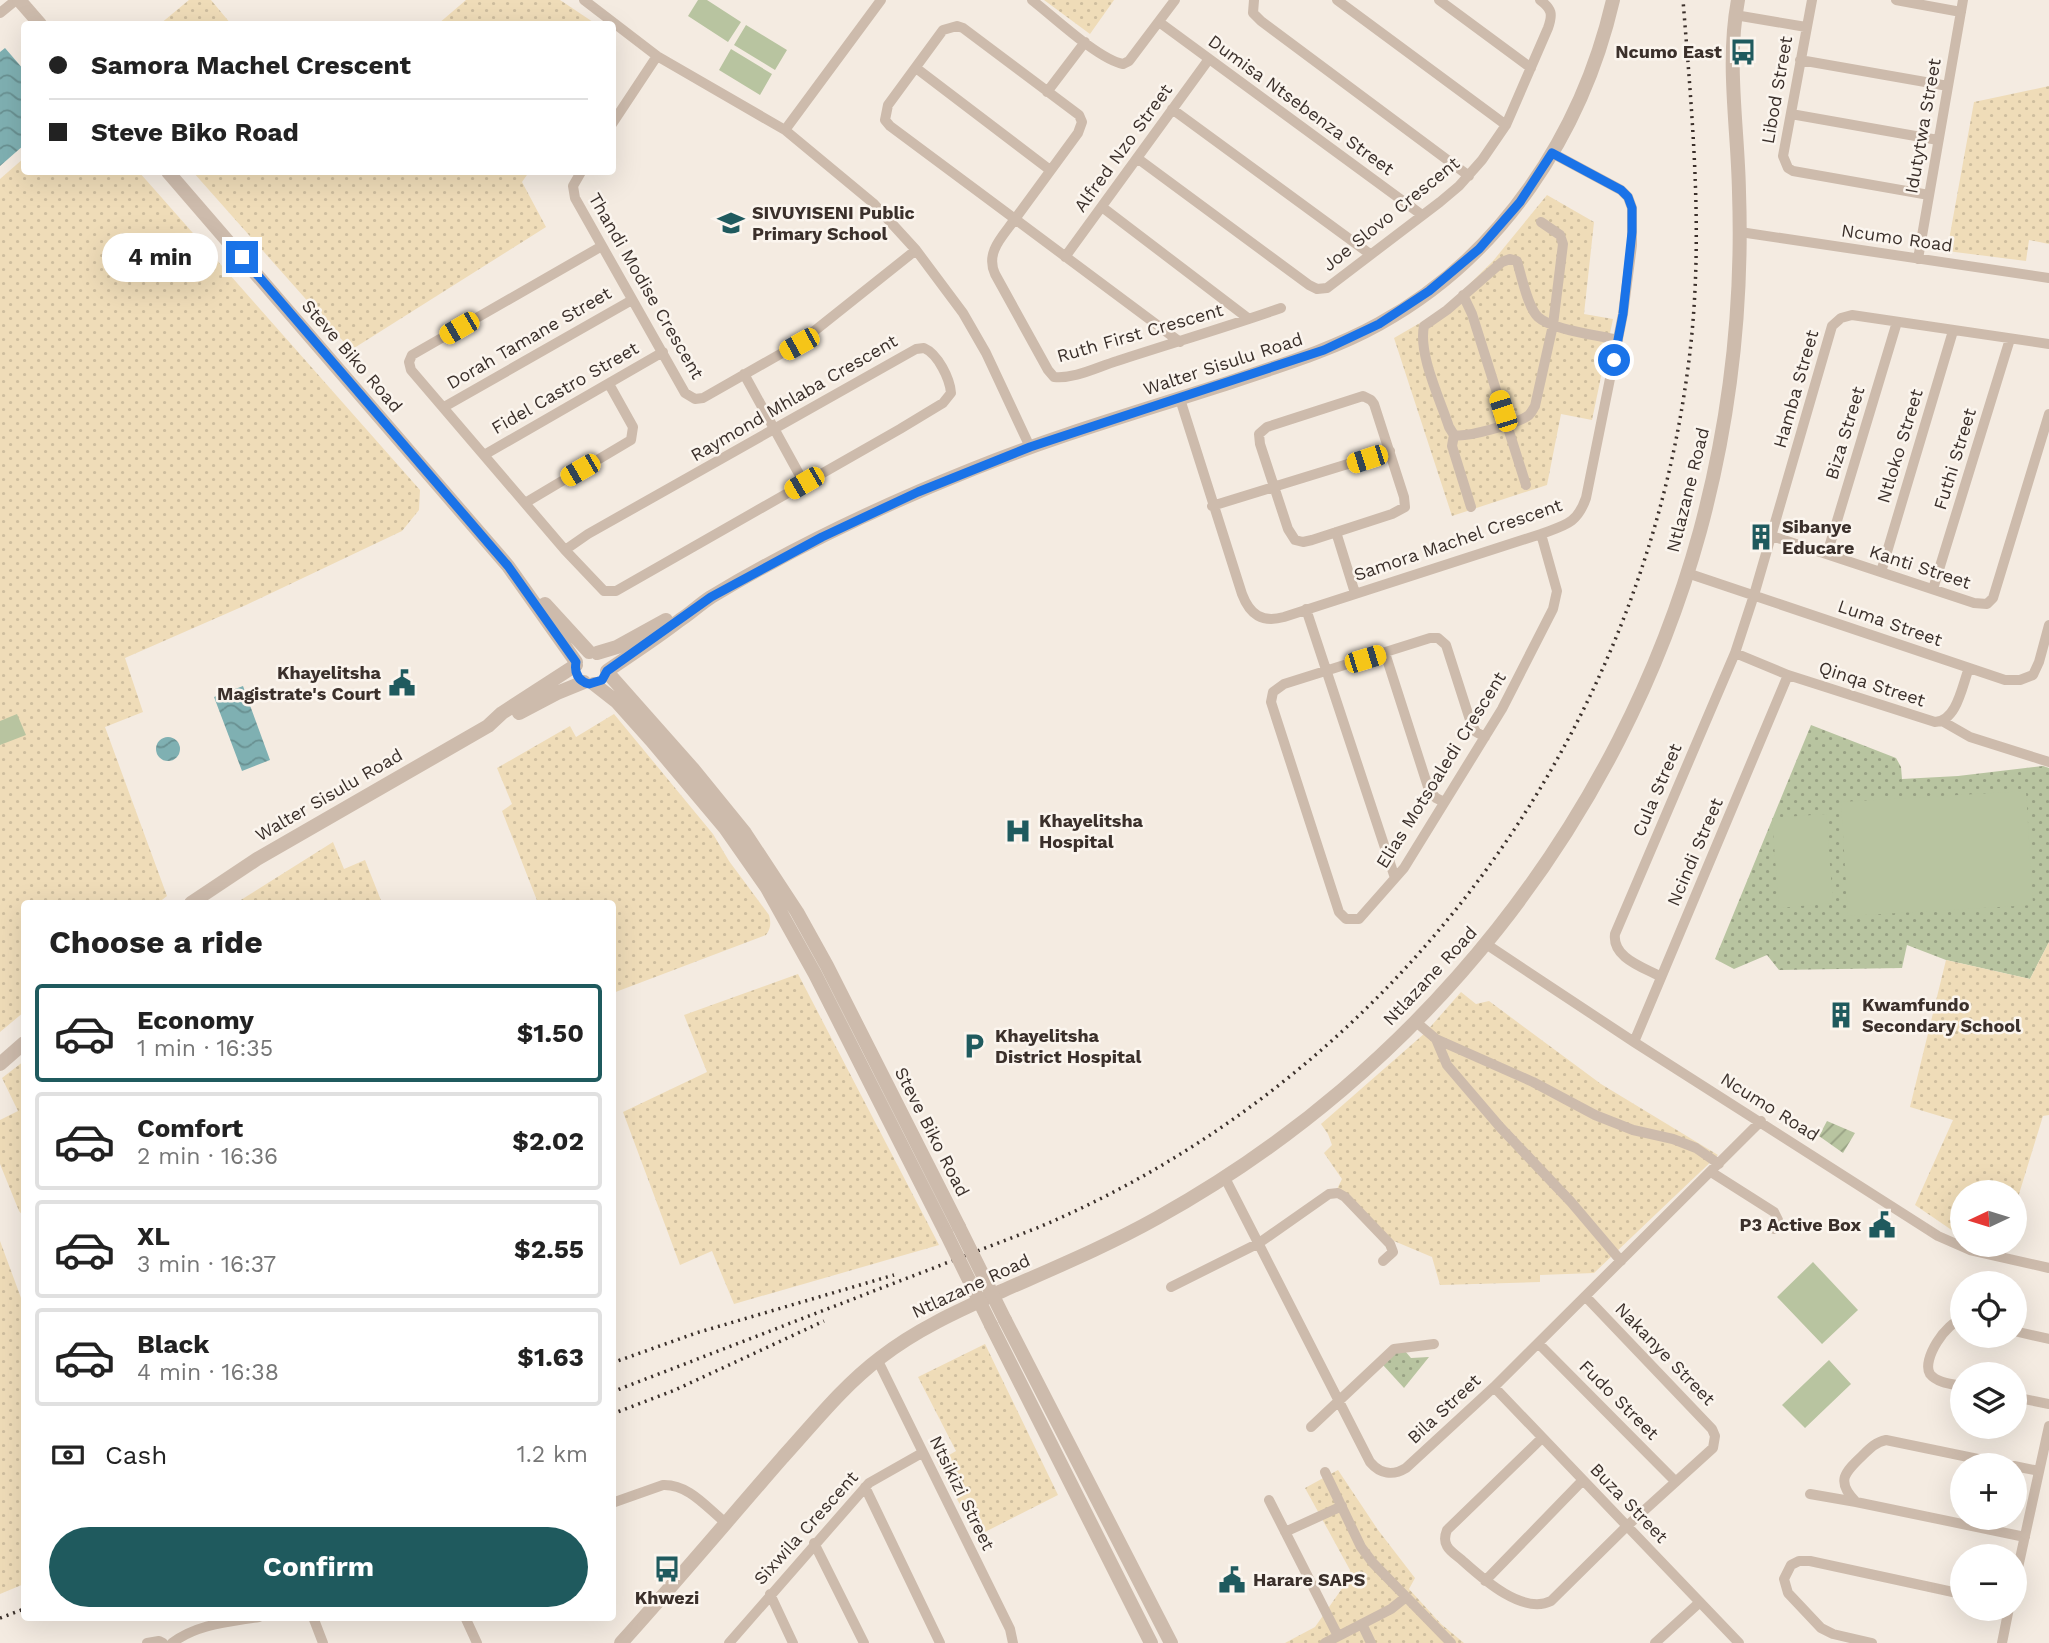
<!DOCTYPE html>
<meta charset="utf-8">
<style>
:root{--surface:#fff;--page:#f6f6f6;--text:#222;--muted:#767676;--line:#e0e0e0;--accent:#1f5a5e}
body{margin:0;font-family:"Work Sans",sans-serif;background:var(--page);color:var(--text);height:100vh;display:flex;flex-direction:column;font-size:26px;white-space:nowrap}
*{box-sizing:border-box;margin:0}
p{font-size:23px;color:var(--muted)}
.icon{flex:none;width:38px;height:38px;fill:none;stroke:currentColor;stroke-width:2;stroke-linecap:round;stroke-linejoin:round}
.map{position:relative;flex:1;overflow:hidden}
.sheet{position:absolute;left:21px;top:900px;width:595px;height:721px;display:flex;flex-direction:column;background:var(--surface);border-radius:7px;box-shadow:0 7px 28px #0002}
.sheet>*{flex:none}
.hud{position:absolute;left:21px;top:21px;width:595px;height:154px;border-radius:7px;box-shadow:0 7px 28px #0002;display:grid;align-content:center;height:154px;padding:0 28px;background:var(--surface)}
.needle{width:46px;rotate:266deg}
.buttons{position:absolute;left:1950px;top:1180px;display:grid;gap:14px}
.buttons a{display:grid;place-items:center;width:77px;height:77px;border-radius:50%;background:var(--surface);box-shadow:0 7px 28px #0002;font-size:35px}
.end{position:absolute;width:32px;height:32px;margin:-16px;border:9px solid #1a73e8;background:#fff;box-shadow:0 0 0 4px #fff}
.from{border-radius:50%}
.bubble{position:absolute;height:49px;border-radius:24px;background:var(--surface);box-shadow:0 7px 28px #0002;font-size:23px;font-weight:700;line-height:49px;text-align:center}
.car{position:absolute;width:21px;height:42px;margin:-21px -10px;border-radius:9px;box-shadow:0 0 5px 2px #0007;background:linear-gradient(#f5c518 24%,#345 0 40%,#f5c518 0 76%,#345 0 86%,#f5c518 0)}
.hud b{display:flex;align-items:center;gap:24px;height:66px;font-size:26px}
.hud b+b{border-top:2px solid var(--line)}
.hud i{width:18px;height:18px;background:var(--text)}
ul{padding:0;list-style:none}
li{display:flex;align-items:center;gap:21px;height:98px;margin:0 14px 10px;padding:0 14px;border:4px solid var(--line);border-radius:7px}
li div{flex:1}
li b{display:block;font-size:26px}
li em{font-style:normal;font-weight:700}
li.current{border-color:var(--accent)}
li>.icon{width:63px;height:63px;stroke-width:1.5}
h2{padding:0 28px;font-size:32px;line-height:84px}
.pay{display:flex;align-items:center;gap:18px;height:77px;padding:0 28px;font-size:26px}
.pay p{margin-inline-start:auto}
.cta{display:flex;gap:14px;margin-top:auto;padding:14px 28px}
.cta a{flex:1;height:80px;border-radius:42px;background:var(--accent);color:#fff;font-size:28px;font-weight:700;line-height:80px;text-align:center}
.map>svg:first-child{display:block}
.grass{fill:url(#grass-dots)}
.sand{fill:url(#sand-dots)}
.garden{fill:url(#garden-furrows)}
.pitch{fill:#b8c4a0}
.water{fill:url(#water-waves)}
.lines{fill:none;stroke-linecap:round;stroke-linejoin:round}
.minor{stroke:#cdbbac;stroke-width:10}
.tertiary{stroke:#cdbbac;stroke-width:14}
.rail{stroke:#3b302b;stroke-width:3.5;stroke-dasharray:2 5;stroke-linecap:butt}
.tertiary-bridge{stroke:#cdbbac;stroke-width:14}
.route{stroke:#1a73e8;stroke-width:9}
.labels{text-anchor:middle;stroke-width:5;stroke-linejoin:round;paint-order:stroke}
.poi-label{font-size:18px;font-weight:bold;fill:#3b302b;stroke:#fbf5ee;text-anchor:start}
.street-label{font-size:18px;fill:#3b302b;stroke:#fbf5ee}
</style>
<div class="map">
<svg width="2049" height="1643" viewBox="0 0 2049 1643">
<defs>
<pattern id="grass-dots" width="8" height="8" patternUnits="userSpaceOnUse" patternTransform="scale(1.75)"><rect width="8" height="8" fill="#b8c4a0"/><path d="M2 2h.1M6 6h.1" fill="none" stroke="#97a083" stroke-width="1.8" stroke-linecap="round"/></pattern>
<pattern id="sand-dots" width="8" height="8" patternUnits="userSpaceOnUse" patternTransform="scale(1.75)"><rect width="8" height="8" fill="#efdcb8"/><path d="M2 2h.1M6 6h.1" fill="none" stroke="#cebd9e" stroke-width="1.8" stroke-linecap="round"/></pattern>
<pattern id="garden-furrows" width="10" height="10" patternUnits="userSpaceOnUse" patternTransform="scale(1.75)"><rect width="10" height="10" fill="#b8c4a0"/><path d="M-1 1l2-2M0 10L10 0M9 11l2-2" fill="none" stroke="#97a083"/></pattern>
<pattern id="water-waves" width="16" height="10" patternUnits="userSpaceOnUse" patternTransform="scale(1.75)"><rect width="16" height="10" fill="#7fb0b2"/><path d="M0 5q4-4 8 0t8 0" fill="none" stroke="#699091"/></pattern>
</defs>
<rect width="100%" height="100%" fill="#f4ebe1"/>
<path class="grass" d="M1811,725L1896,758L1901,767L1902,779L1958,776L2043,766L2049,768V942L2030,979L1946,960L1907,945L1902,968L1779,970L1767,955L1734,969L1715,959Z
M1397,1351H1405L1411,1358L1429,1357L1404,1388L1383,1365Z"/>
<path class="sand" d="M189,0H211L231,24H160Z
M466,0H560L596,24H438Z
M1044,0H1114L1090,34Z
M2049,86V244L2029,240L2026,261L1947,251L1974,102Z
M24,158V172H139L420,490L419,510L402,531L246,605L125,658L143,712L105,727L167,896L158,903H24V1012L0,1032V179Z
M193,172H529L522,182L546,227L351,350Z
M1547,195L1594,222L1584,314L1613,319L1592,420L1561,414L1547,485L1452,516L1394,338L1444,309L1493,261Z
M614,714L713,834L729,861L769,915C771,923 771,928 766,935L613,993L612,903H538L502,811L512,804L497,768L570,726L576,737Z
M333,842L344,869L365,860L382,903H236Z
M2049,942V1115L2043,1116L2015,1207L2014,1192H1962V1220L1956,1233L1915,1205L1953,1120L1910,1107L1946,960L2030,979Z
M798,974L939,1245L734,1304L712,1251L680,1265L623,1112L707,1072L684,1015Z
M1461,992L1476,1004L1489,1001L1601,1084L1718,1155L1594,1273L1540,1275V1282L1440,1285L1432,1257L1394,1241L1337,1189L1342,1179L1324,1153L1332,1145L1328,1134L1321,1124L1425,1033Z
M24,1061V1217L19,1211L0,1164V1120L18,1111L2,1078Z
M0,1241L24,1306V1584L0,1594Z
M985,1344L1058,1495L977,1536L937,1462L956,1451L918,1377Z
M1338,1470L1378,1530L1415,1578L1409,1589L1441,1624L1464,1643H1285L1315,1627L1348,1580L1350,1570L1305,1488Z"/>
<path class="garden" d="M1827,1121L1855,1133L1843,1153L1819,1136Z"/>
<path class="pitch" d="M698,0H707L741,22L728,42L688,16Z
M746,25L787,50L775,70L734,45Z
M731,49L772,74L760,95L719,70Z
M17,714L26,735L0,745V721Z
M2026,791L2033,905L1848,916L1841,802Z
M1826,814L1833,903L1779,908L1772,818Z
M1813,1262L1858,1310L1822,1344L1777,1297Z
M1829,1360L1851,1384L1805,1428L1782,1405Z"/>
<path class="water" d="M5,48L24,70V145L0,166V52Z
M243,686L270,760L242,771L214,697Z
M156 749a12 12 0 1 1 24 0a12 12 0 1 1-24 0Z"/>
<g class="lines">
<path class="minor" d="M584,0L657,56L785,130L873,203L916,250L963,313L986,353L1030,447
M1032,0C1054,17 1098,59 1123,64L1129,61L1175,0
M1254,0L1253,13L1261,21L1469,176
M1337,0L1506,125
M1439,0L1531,68
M1812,0L1783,156L1788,168L1793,171L1929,195
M1896,0L1961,12
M0,13L16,0
M1735,15L1806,27
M1159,22L1422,215
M957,26L963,28L1079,115L1082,122L1078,133L1015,219L890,126L885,120L888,105L943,30Z
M1800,60L1948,86
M916,68L1050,170
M1047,92L1085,42
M1172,109L1370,254
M1791,114L1938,140
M612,124L657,56
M785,130L881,0
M1137,158L1309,285L1317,289L1327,288L1440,202L1459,186L1482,160L1506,125L1548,28C1553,14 1552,9 1540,0
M581,172L573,186L575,198L685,393L695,399L703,398L798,344L916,250
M1102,207L1249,319
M1740,232L2049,278
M1065,257L1209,59
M1918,259L1963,0
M1463,295L1472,314L1526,485
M1180,342L1015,219C1003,236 985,252 995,274L1048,370L1054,377C1075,379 1097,367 1117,361C1172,343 1227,327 1281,308
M744,374L804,483
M1363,396L1371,400L1374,404L1404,497L1405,507L1392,514L1312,540L1303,542L1295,540L1288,529L1260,444L1259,434L1267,427Z
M1180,399L1242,594C1250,615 1262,623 1284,617L1541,534C1565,525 1577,524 1586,498L1623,314L1632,245V208L1628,197L1621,190L1552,153
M444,407L632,300
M1454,435C1466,438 1519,423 1529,415C1532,412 1533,409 1535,406L1553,325L1563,244L1560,235L1541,222
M484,455L663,352
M525,503L631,440L633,427L609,384
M1212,506L1390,451
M1471,507L1452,446L1454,435L1449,427C1440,399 1418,354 1424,326L1447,310L1502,262L1510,259L1517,261C1521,275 1528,308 1538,317C1552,330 1598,335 1618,340
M1336,532L1355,593
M1772,536L1974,603L1987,604L1993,598L2049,414
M565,550L588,534L916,349L924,348C938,354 950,379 951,393L943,403L900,429L616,591H604L565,550L411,370L409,362L412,355L602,246
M1827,554L1897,322
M1881,572L1953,331
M1687,573L2005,680H2020L2033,675L2039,662L2049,625
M1933,589L2010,339
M1306,609L1395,878
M1385,653L1429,790L1436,798L1444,802
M1735,653L1788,675L1935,722C1957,721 1962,686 1969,668
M1942,721L1970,737L2049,762
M1485,737L1476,732L1471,723L1446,645L1438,638H1430L1284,684L1273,692L1271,702L1339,912L1346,919H1359L1404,868L1502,709L1553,609L1557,591L1541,534
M1486,944L1634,1042L1938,1236L1970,1250L2049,1268
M1661,977C1643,967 1612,958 1615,934L1735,653L1754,595L1832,326L1841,318L1852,315L2049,344
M1416,1022L1436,1039L1533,1082L1595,1115L1633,1130L1673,1139L1696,1148L1719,1164
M1436,1039L1447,1065L1500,1127L1571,1202L1621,1261
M1634,1042L1788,675
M1711,1172L1774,1212L1778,1220L1774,1229
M1225,1178L1370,1462C1380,1474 1393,1476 1406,1468L1494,1387L1761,1121
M1171,1287L1259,1243L1329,1194L1338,1193L1345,1197L1390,1244L1393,1252L1383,1261
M1962,1320C1947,1321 1921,1360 1930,1374C1937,1383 1952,1384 1962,1386
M2014,1331L2049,1339
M1538,1343L1675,1481
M877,1359L1010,1629L1013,1643
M1494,1387L1739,1643
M2014,1397L2049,1404
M1311,1427L1394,1349L1434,1344
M1542,1438L1447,1530C1445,1535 1444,1541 1447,1546C1450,1552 1459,1557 1464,1562C1483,1579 1523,1615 1551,1601L1627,1526L1713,1448L1715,1436L1712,1429L1586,1297
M2007,1465L1886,1440C1876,1442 1870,1448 1863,1455C1845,1472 1835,1481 1856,1502L2025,1537
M2014,1466L2039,1471
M1325,1472L1361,1547L1373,1563L1451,1643
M865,1487L940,1643
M1810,1494L1856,1502
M1269,1500L1338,1636
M612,1503L663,1485C689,1484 707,1508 726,1523
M1285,1532L1342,1506
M814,1543L864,1643
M1485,1581L1583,1480
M2014,1586L2049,1426
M770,1594L793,1643
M313,1617L323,1643
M465,1617L477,1643
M1362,1624L1371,1643
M147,1643L159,1641L163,1643
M172,1643C197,1624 229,1622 259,1617
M729,1643L869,1483L922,1453
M1325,1643L1391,1609L1406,1597
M1655,1643L1700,1602
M1872,1643L1833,1634L1821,1628L1788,1593L1784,1579L1791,1565L1799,1561H1810L1962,1594
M2002,1643L2009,1608"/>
<path class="tertiary" d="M19,0L40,24
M168,172L508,566L576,662
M545,604L589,652
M597,653L617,647L666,620
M607,671C632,654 657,638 680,620C691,613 700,604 711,597C794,547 883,505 973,469C1057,435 1145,410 1231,382C1281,365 1332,350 1379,324C1501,257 1582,134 1613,0
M607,672L693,769L745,833L797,912L827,966L959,1227
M594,684L617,702L651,740L725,828L767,888L815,974L946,1233
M519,713L557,693L584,682
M191,903L257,859L488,726L502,713L576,665
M0,1064L24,1043
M1005,1320L1171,1643
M991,1325L1151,1643
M621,1643C676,1582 729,1519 783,1457C814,1423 843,1386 880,1358C917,1329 960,1310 1002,1291C1054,1268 1107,1246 1157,1218C1421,1072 1620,822 1700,531C1730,420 1743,307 1739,192C1738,128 1726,64 1738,0"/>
<path class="rail" d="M612,1363L696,1333L894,1275
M612,1392L1037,1228C1386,1081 1635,750 1687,375C1705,250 1693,126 1683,0
M612,1414L675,1390L824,1321
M0,1618L24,1609"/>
<path class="tertiary-bridge" d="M959,1227L1005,1320
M946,1233L991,1325"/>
</g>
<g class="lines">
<path class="route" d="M242,257L508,566L576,662C574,673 578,681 589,684L602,680L607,671L711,597L822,537L918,492L1030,447L1324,350L1379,324L1429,291L1479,249L1520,202L1552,153L1621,190L1628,197L1632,208V232L1623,314L1614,360"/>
</g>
<defs>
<g id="bus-bare" transform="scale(2.1)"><path d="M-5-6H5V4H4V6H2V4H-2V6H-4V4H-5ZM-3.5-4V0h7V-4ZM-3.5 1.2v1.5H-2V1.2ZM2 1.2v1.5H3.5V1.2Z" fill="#1f5a5e" stroke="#fbf5ee" stroke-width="2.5" paint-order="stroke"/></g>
<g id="school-bare" transform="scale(2.1)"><path d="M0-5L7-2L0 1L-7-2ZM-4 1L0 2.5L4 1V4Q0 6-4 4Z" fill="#1f5a5e" stroke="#fbf5ee" stroke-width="2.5" paint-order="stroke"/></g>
<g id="building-bare" transform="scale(2.1)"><path d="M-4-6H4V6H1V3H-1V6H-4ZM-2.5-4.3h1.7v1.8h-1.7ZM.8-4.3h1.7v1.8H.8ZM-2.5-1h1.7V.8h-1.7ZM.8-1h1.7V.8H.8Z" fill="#1f5a5e" stroke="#fbf5ee" stroke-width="2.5" paint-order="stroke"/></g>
<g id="civic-bare" transform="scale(2.1)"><path d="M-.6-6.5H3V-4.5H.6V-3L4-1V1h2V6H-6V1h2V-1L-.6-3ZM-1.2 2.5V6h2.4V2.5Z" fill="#1f5a5e" stroke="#fbf5ee" stroke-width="2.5" paint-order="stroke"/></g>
<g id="hospital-bare" transform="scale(2.1)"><path d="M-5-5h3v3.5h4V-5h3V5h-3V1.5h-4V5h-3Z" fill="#1f5a5e" stroke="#fbf5ee" stroke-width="2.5" paint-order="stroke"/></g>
<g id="parking-bare" transform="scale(2.1)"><path d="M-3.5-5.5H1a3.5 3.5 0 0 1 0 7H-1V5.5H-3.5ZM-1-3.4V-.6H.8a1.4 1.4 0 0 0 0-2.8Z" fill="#1f5a5e" stroke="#fbf5ee" stroke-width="2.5" paint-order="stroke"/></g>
</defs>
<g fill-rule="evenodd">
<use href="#bus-bare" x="1743" y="52"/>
<use href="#school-bare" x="731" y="223"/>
<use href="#building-bare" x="1761" y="537"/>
<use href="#civic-bare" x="402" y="683"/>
<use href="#hospital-bare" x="1018" y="831"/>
<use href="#building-bare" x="1841" y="1015"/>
<use href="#parking-bare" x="974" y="1046"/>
<use href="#civic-bare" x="1882" y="1225"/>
<use href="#bus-bare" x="667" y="1569"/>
<use href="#civic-bare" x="1232" y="1580"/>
</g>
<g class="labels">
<g class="poi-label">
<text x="1722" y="58" text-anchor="end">Ncumo East</text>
<text x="752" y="219">SIVUYISENI Public<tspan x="752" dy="21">Primary School</tspan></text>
<text x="1782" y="533">Sibanye<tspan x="1782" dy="21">Educare</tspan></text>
<text x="381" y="679" text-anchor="end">Khayelitsha<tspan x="381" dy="21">Magistrate's Court</tspan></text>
<text x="1039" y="827">Khayelitsha<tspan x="1039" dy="21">Hospital</tspan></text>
<text x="1862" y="1011">Kwamfundo<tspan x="1862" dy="21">Secondary School</tspan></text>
<text x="995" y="1042">Khayelitsha<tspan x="995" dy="21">District Hospital</tspan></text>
<text x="1861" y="1231" text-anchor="end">P3 Active Box</text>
<text x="1253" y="1586">Harare SAPS</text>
<text x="667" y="1604" text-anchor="middle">Khwezi</text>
</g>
<g class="street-label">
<text transform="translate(1777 90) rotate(-80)" y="6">Libod Street</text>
<text transform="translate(1301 105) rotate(36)" y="6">Dumisa Ntsebenza Street</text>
<text transform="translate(1923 126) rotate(-80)" y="6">Idutytwa Street</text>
<text transform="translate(1123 148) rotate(-54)" y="6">Alfred Nzo Street</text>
<text transform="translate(1391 214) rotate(-39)" y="6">Joe Slovo Crescent</text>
<text transform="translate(1897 238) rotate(8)" y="6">Ncumo Road</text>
<text transform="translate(646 286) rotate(60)" y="6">Thandi Modise Crescent</text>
<text transform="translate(1140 333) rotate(-16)" y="6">Ruth First Crescent</text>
<text transform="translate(529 338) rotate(-30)" y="6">Dorah Tamane Street</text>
<text transform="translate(352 356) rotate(49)" y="6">Steve Biko Road</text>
<text transform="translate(1223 364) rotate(-18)" y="6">Walter Sisulu Road</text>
<text transform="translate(565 388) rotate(-30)" y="6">Fidel Castro Street</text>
<text transform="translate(1796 389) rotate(-74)" y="6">Hamba Street</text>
<text transform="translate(794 398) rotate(-30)" y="6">Raymond Mhlaba Crescent</text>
<text transform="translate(1845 433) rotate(-73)" y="6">Biza Street</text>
<text transform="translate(1900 446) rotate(-73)" y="6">Ntloko Street</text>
<text transform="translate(1955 459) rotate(-73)" y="6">Futhi Street</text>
<text transform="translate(1688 490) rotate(-76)" y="6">Ntlazane Road</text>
<text transform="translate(1458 540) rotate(-19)" y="6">Samora Machel Crescent</text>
<text transform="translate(1920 567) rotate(18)" y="6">Kanti Street</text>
<text transform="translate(1890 623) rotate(19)" y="6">Luma Street</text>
<text transform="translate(1872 684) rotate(18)" y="6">Qinqa Street</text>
<text transform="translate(1441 770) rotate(-58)" y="6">Elias Motsoaledi Crescent</text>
<text transform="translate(1657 790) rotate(-67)" y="6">Cula Street</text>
<text transform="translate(329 795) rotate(-30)" y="6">Walter Sisulu Road</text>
<text transform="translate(1695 852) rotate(-67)" y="6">Ncindi Street</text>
<text transform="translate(1430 976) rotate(-47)" y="6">Ntlazane Road</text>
<text transform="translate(1770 1107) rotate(32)" y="6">Ncumo Road</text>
<text transform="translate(932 1132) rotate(63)" y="6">Steve Biko Road</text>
<text transform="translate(971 1286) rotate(-25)" y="6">Ntlazane Road</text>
<text transform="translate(1665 1354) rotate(46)" y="6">Nakanye Street</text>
<text transform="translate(1619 1400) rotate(45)" y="6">Fudo Street</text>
<text transform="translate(1444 1409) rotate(-43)" y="6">Bila Street</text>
<text transform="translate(962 1493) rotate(64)" y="6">Ntsikizi Street</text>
<text transform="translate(1629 1503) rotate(46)" y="6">Buza Street</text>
<text transform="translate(806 1528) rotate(-48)" y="6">Sixwila Crescent</text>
</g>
</g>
</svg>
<div class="buttons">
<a><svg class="needle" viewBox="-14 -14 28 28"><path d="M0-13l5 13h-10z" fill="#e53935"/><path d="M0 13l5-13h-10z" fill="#767676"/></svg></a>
<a><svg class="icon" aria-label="locate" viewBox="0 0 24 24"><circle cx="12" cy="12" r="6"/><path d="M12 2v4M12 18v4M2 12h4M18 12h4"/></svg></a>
<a><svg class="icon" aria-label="layers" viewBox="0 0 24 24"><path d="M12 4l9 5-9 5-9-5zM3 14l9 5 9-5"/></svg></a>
<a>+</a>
<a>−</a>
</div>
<i class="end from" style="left:1614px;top:360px"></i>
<i class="end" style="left:242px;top:257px"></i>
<div class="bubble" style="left:102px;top:233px;width:116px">4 min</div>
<i class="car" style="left:459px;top:328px;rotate:240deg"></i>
<i class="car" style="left:799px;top:344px;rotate:241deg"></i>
<i class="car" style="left:1503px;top:411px;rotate:342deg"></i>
<i class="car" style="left:1367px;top:459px;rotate:252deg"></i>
<i class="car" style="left:580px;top:470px;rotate:240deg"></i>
<i class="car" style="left:804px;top:483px;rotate:240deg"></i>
<i class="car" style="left:1365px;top:659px;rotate:73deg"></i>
<div class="hud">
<b><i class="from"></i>Samora Machel Crescent</b>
<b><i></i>Steve Biko Road</b>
</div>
<section class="sheet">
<h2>Choose a ride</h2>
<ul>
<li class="current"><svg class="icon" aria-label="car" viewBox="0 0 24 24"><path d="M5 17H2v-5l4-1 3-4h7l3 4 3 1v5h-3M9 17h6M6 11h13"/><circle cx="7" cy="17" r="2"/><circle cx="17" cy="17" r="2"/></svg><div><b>Economy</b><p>1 min · 16:35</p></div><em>$1.50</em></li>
<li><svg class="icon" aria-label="car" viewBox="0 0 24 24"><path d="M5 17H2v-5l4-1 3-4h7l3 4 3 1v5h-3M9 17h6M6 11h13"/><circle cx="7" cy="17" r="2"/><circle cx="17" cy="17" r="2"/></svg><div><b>Comfort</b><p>2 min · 16:36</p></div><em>$2.02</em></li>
<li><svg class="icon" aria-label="car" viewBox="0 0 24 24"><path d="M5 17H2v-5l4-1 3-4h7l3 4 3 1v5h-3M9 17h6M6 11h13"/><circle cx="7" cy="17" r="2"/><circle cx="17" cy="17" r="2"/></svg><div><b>XL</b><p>3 min · 16:37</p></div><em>$2.55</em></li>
<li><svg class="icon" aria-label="car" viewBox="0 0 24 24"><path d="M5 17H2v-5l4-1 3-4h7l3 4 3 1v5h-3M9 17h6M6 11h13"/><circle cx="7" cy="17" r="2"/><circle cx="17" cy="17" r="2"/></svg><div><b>Black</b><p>4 min · 16:38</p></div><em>$1.63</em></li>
</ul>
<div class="pay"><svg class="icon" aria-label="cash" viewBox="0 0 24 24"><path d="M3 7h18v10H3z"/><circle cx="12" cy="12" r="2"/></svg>Cash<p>1.2 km</p></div>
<div class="cta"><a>Confirm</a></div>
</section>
</div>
